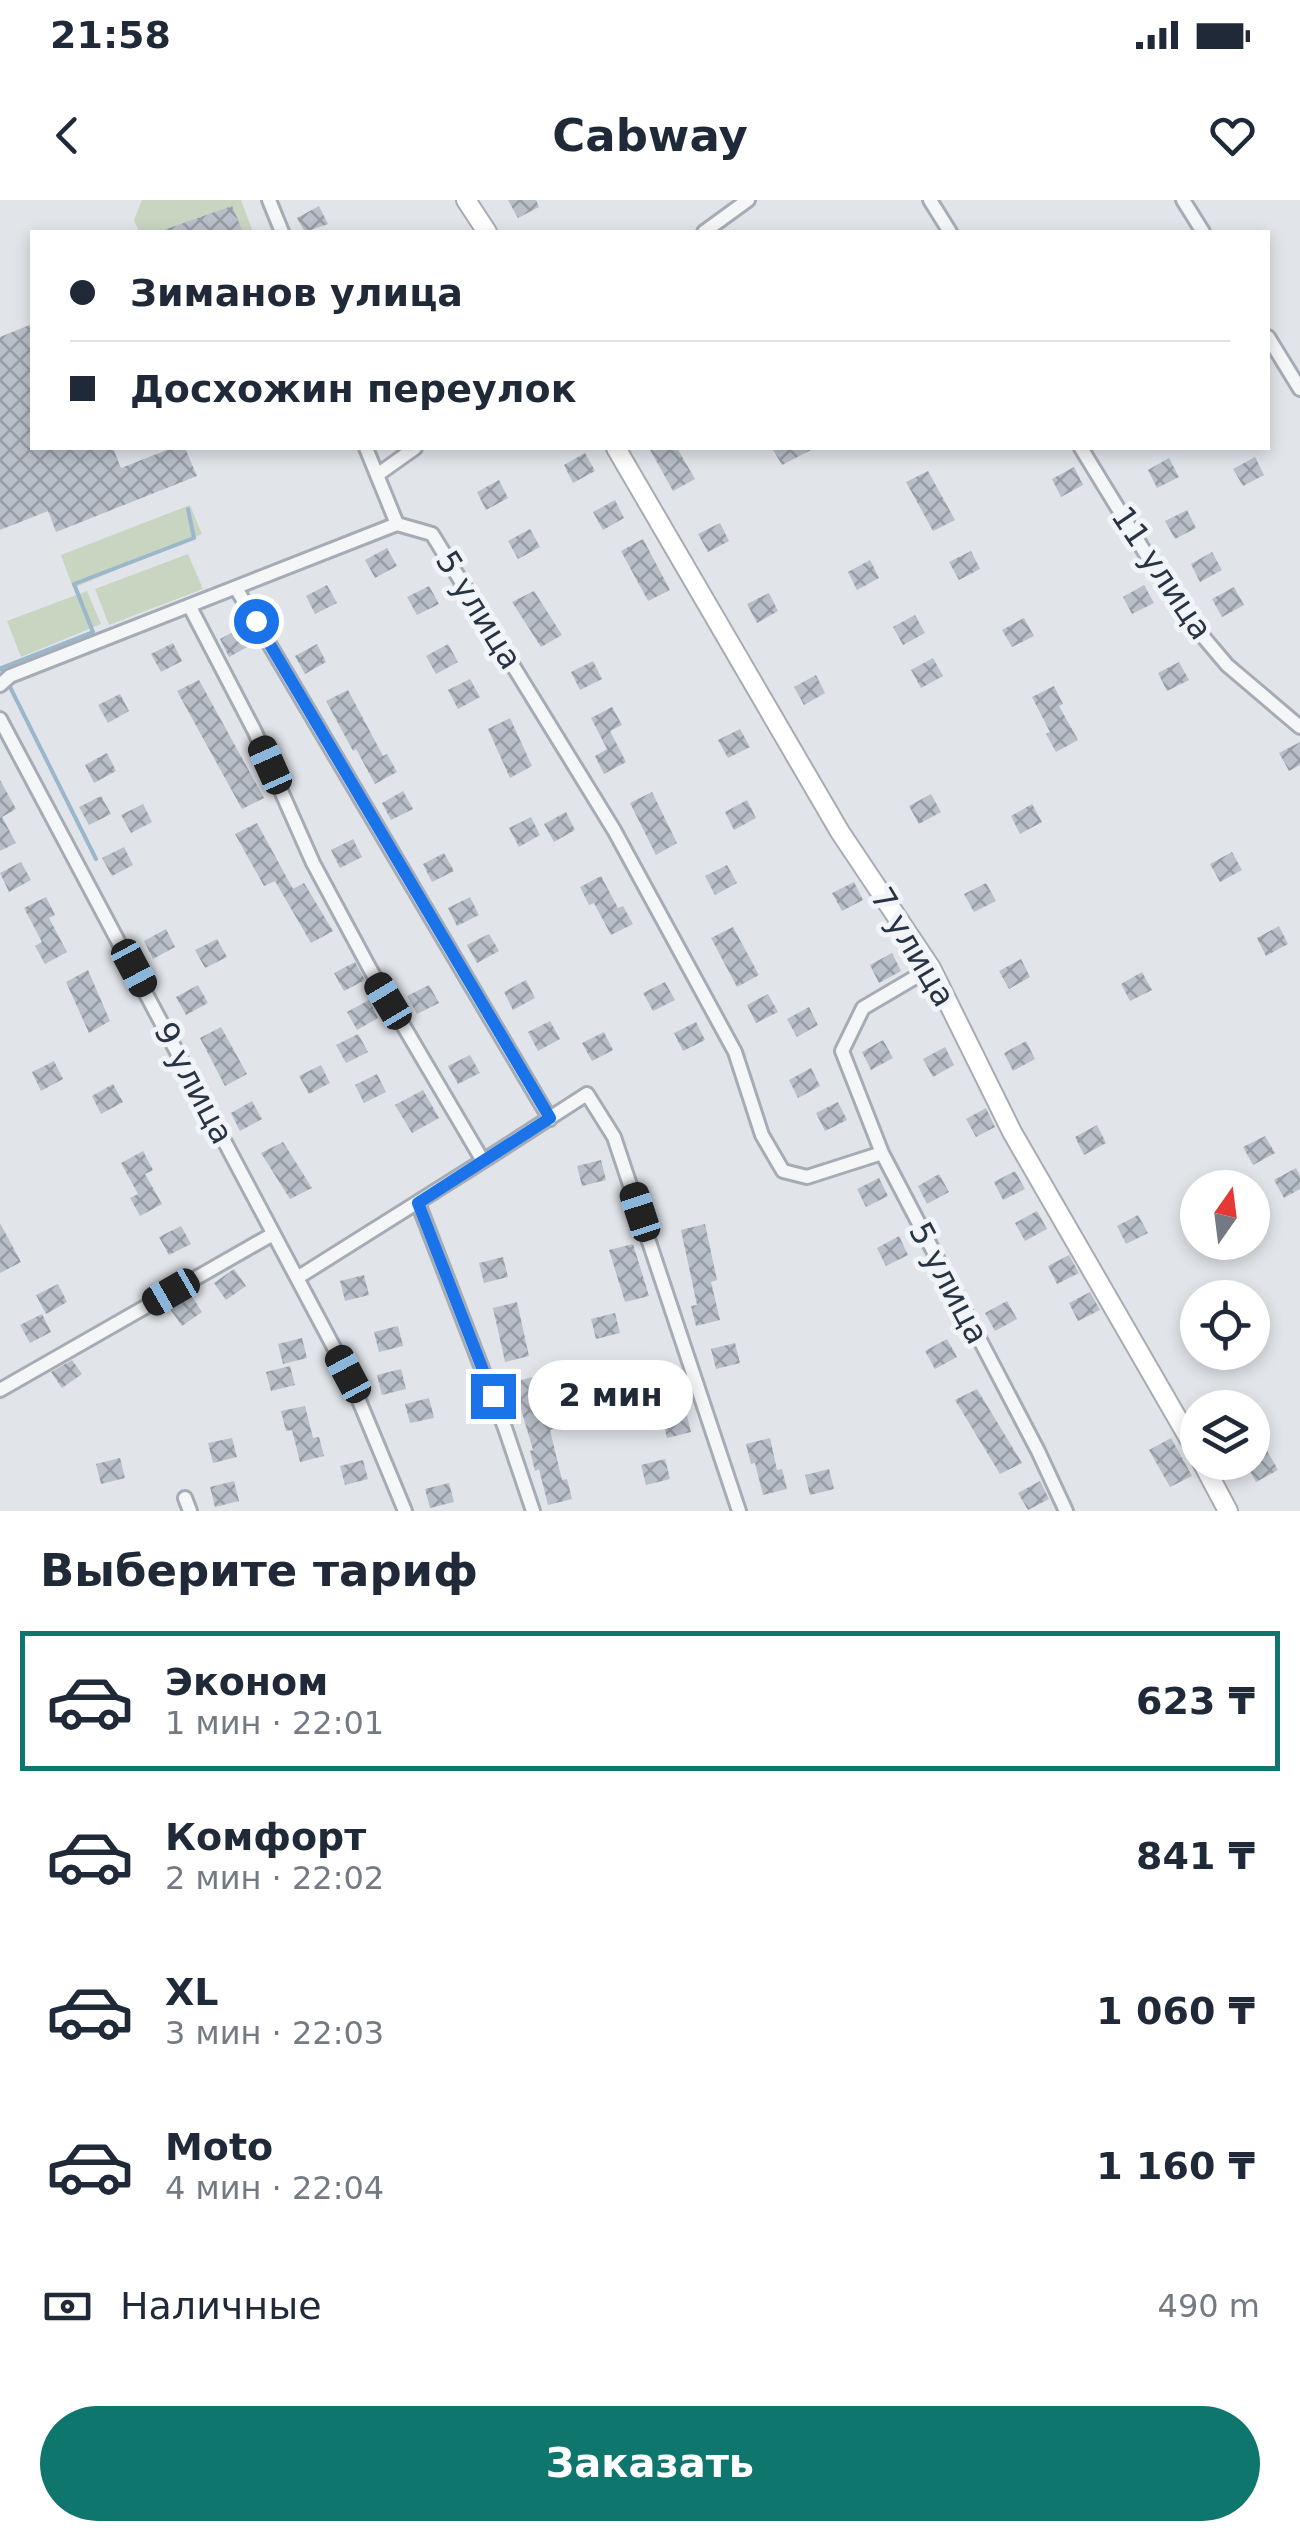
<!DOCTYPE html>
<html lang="ru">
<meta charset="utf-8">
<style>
:root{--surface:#fff;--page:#f6f6f7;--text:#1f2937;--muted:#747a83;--line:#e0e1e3;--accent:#0f766e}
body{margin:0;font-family:"DejaVu Sans",sans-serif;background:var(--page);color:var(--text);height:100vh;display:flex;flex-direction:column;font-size:38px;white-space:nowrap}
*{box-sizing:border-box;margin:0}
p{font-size:32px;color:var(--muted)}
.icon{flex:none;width:55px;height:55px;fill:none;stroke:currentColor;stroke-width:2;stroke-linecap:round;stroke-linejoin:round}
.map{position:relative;height:1311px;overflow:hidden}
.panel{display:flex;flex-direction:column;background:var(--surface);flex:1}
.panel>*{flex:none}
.hud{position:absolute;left:30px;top:30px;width:1240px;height:220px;border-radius:0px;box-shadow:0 5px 15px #0003;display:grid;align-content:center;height:220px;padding:0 40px;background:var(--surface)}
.needle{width:65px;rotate:14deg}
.controls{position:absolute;left:1180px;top:970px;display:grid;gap:20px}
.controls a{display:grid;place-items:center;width:90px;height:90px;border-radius:50%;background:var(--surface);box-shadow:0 5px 15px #0003;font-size:50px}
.end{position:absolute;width:45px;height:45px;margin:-22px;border:12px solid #1a73e8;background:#fff;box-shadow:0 0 0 5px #fff}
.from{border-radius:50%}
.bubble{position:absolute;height:70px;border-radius:35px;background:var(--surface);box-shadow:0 5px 15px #0003;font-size:32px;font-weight:600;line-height:70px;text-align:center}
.car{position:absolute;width:30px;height:60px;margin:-30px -15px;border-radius:12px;box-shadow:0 0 8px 2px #0007;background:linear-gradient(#222 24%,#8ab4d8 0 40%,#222 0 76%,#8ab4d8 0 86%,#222 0)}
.hud b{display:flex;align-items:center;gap:35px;height:95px;font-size:38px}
.hud b+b{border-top:2px solid var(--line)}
.hud i{width:25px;height:25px;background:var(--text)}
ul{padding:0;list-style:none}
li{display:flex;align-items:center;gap:30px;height:140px;margin:0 20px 15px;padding:0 20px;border:5px solid transparent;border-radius:0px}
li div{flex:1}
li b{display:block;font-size:38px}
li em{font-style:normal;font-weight:600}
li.selected{border-color:var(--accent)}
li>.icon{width:90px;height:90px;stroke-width:1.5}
h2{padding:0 40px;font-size:45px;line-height:120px}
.pay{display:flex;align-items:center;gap:25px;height:110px;padding:0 40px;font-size:38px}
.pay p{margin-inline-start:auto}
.cta{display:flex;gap:20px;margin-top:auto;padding:20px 40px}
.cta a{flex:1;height:115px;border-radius:60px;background:var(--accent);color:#fff;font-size:40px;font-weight:600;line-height:115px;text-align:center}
.status{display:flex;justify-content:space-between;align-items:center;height:70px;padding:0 50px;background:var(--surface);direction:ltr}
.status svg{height:28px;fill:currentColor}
header{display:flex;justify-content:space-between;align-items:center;height:130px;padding:0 40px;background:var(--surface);font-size:45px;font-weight:600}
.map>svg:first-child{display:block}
.green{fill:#c8d5c1}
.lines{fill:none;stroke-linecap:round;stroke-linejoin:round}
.stream{stroke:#9ab7cc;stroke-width:4}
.building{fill:url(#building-cross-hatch)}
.street-casing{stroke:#a6acb5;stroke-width:18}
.secondary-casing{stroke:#a6acb5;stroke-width:22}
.street{stroke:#f4f6f8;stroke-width:12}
.secondary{stroke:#fff;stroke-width:18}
.route{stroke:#1a73e8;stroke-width:12}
.labels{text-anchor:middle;stroke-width:10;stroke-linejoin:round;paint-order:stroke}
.street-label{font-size:32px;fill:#283443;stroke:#f1f4f8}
</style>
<div class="status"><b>21:58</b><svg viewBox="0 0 49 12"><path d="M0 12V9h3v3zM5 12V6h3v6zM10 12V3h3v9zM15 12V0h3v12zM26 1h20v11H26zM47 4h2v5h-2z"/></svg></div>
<header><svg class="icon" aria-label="back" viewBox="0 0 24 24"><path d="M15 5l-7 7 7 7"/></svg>Cabway<svg class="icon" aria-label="heart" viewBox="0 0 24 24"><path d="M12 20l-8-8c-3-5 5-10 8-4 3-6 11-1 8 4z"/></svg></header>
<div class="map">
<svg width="1300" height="1311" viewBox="0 0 1300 1311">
<defs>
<pattern id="building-cross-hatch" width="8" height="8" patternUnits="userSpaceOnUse" patternTransform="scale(2.5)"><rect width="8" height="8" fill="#b8bfc8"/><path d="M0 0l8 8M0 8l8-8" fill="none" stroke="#969ca4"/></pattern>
</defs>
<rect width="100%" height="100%" fill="#e1e5ea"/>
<path class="green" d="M142,0H241L253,32H139L134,20Z
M190,305L202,334L73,388L61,355Z
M188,354L203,389L109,425L95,389Z
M87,391L101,424L21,457L7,421Z"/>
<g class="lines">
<path class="stream" d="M5,476L1,468L93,432L74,384L194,338L188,309
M9,485L96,659"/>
</g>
<path class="building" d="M508,0H536L539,7L518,18Z
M232,6L243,32H162L161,31Z
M319,6L328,24L305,32L297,18Z
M32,124V248H113L121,268L172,248H185L197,276L56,332L48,311L0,330V137Z
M649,248H677L695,279L673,291Z
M772,248H815L782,265Z
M585,253L595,271L573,283L564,265Z
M1255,257L1264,275L1243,286L1233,269Z
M1169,258L1179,277L1157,288L1148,270Z
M1074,267L1083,285L1061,297L1052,279Z
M928,271L955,320L933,331L906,282Z
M499,280L508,298L486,310L477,292Z
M615,300L624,318L603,330L593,312Z
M1187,310L1196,328L1175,339L1165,321Z
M720,323L729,341L708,352L698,334Z
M530,329L540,347L518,359L508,341Z
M643,339L670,390L648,401L621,351Z
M387,348L397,366L375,378L365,360Z
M971,351L980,369L959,380L949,362Z
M1212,352L1222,370L1200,382L1191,364Z
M870,360L879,378L857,390L848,372Z
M327,385L337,403L315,414L306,396Z
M1144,385L1154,403L1132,414L1123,397Z
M429,386L439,404L417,415L407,397Z
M1234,387L1244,405L1222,417L1212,399Z
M534,391L562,435L541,447L512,402Z
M769,393L778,411L757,423L747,404Z
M915,415L925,433L903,445L893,427Z
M1024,418L1034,436L1012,447L1002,430Z
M242,427L251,445L229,457L220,439Z
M173,443L182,461L161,472L151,454Z
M317,444L326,462L305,474L295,456Z
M448,444L458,462L436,474L426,456Z
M933,458L943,476L921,488L911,470Z
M593,461L602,479L580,490L571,472Z
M1179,462L1189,480L1167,491L1158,473Z
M816,475L825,493L804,505L794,487Z
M470,479L480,497L458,509L448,490Z
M199,480L264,598L242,609L177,491Z
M1054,486L1063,504L1059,506L1078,540L1056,552L1046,534L1050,532L1032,497Z
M348,490L383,556L387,554L397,572L375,584L356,549L353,551L326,501Z
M120,494L129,511L108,523L98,505Z
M612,507L622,525L610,531L626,562L604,574L595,556L607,549L591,518Z
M510,518L532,566L510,578L488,529Z
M740,529L750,547L728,558L718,540Z
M1300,542V565L1289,571L1279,553Z
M107,553L116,571L94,583L85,565Z
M0,580L16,609L2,617L16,643L0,651Z
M403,591L413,609L391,620L382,603Z
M652,592L677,643L656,655L630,603Z
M931,594L941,612L919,624L909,606Z
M101,596L111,614L89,625L79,607Z
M747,600L756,618L734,630L725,612Z
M143,604L152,622L131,633L121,615Z
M1032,604L1042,622L1020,634L1011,616Z
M566,612L575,630L554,642L544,624Z
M531,617L540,635L519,647L509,628Z
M257,623L293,689L304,683L333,731L311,743L275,681L264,686L235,634Z
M353,639L362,657L340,668L331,650Z
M124,647L133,665L112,676L102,658Z
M1232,652L1242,670L1220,682L1210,664Z
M444,653L454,671L432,682L423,664Z
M21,662L31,680L9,692L0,673Z
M727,665L737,683L715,695L705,676Z
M601,676L618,708L623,706L633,724L611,735L594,703L589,705L580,687Z
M854,682L863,700L842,711L832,693Z
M986,683L996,701L974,712L964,694Z
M46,697L55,715L49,718L67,752L45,764L35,746L42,742L24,708Z
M470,697L479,715L457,726L448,708Z
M1279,726L1288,744L1266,756L1257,738Z
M733,727L759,775L737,787L711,738Z
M166,729L175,747L153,759L144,741Z
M489,734L499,751L477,763L467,745Z
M217,739L227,757L205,768L195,750Z
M892,753L901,771L879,783L870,765Z
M1021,759L1030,777L1009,789L999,771Z
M355,762L365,780L344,791L334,773Z
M88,770L110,821L89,833L66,782Z
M1142,772L1152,790L1130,801L1121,784Z
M526,780L535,798L513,810L504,792Z
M665,782L675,800L653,811L643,793Z
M198,785L208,803L186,815L176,797Z
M429,785L439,803L417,814L407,796Z
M768,794L778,812L756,823L747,805Z
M369,800L378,818L357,830L347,812Z
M809,807L818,825L797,837L787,819Z
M550,821L560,839L538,851L528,832Z
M696,822L705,840L683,851L674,833Z
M221,827L247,874L225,886L200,838Z
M604,832L613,850L592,861L582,843Z
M358,834L368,852L346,863L336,845Z
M883,840L893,858L871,870L862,852Z
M1026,841L1035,859L1013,871L1004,853Z
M945,847L954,865L933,877L923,859Z
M470,855L480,873L458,884L448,866Z
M54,861L63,879L41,891L32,872Z
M321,865L330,883L309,894L299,876Z
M811,868L820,886L798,898L789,880Z
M377,874L386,892L364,903L355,885Z
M113,884L123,902L101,914L92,896Z
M423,890L439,918L412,933L395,905Z
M252,901L262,919L240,931L231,913Z
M838,902L847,920L825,931L816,913Z
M986,908L995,927L976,937L966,919Z
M1097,925L1106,943L1084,955L1075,937Z
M1265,936L1275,953L1253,965L1243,947Z
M283,942L312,988L290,999L261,953Z
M143,951L153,970L145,974L162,1004L140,1016L130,998L138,994L121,963Z
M601,960L606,980L582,986L577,966Z
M1296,968L1300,976V989L1284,998L1274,980Z
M1015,971L1025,989L1003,1000L994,982Z
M939,974L949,992L927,1004L918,986Z
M879,978L888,996L866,1007L857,989Z
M1037,1011L1047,1029L1025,1041L1015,1023Z
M1138,1015L1148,1033L1126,1044L1117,1026Z
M0,1023L21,1062L0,1073Z
M705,1024L717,1080L711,1082L720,1120L696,1126L691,1106L697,1105L681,1030Z
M181,1026L191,1044L169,1055L159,1037Z
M899,1036L908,1055L886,1066L877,1048Z
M633,1044L649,1096L625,1102L609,1050Z
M1069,1055L1079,1073L1057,1084L1048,1066Z
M503,1057L508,1077L484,1083L479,1063Z
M234,1069L246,1086L226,1100L214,1083Z
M364,1075L369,1095L345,1101L340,1081Z
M58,1084L67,1102L46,1114L36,1095Z
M1090,1092L1100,1110L1078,1121L1069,1103Z
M191,1095L202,1112L182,1126L170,1109Z
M1007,1101L1017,1119L995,1131L985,1113Z
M517,1102L529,1156L505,1162L493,1108Z
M615,1113L620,1133L596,1139L591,1119Z
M42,1114L51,1132L30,1143L20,1125Z
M398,1126L403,1146L379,1152L374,1132Z
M302,1138L307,1158L283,1164L278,1144Z
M947,1139L957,1157L935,1169L925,1151Z
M735,1143L740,1163L716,1169L711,1149Z
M72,1160L82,1174L62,1188L51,1172Z
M290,1166L295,1185L271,1191L266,1172Z
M401,1169L406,1189L382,1195L377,1175Z
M537,1176L553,1229L550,1230L562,1280L567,1279L572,1299L548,1305L539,1269L535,1271L530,1251L533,1250L513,1182Z
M977,1189L1022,1263L1000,1274L955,1200Z
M429,1198L434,1218L410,1223L405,1204Z
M305,1206L313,1238L319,1237L324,1256L300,1262L292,1230L286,1231L281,1211Z
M686,1212L691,1232L667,1238L662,1218Z
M1252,1224L1278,1270L1256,1282L1246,1264L1252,1262Z
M232,1238L237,1257L213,1263L208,1243Z
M770,1238L777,1270L782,1269L787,1289L763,1295L755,1263L751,1264L746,1244Z
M1171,1238L1192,1276L1170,1287L1149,1250Z
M120,1258L125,1278L101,1284L96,1264Z
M665,1259L670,1279L646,1285L641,1265Z
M363,1260L368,1279L345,1285L340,1266Z
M829,1269L834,1289L810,1295L805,1275Z
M234,1281L239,1301L215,1307L210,1287Z
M1040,1281L1049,1299L1028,1310L1018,1293Z
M449,1283L454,1302L430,1308L425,1289Z"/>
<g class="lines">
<g class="street-casing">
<path id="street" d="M269,0L282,32
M930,0L950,32
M1183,0L1203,32
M704,32L748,0
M1268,137L1300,189
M366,248L397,324
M1081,248L1179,408L1227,465L1300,527
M377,275L415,248
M236,388L550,919
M190,407L255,532L313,663L370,769L483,961L297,1078
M0,485L10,476L397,324L432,334L614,630L735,852L762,935L783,971L807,977L882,953
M0,519L348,1174L405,1311
M931,768L863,808L842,851L882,953L1038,1251L1066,1311
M483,961L587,894L614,937L739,1311
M418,1003L505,1228L533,1311
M0,1190L273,1034
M185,1298L190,1311"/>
</g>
<g class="secondary-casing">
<path id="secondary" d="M466,0L487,32
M616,248L840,632L931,768L1012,932L1198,1254
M1202,1262L1228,1311"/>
</g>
<use href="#street" class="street"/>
<use href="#secondary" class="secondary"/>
</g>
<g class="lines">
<path class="route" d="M256,421L550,918L418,1003L493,1196"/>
</g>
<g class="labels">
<g class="street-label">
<text transform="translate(1162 373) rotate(56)" y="11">11 улица</text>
<text transform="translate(479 410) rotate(58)" y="11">5 улица</text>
<text transform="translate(913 747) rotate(59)" y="11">7 улица</text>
<text transform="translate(194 883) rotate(62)" y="11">9 улица</text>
<text transform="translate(949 1083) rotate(62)" y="11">5 улица</text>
</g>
</g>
</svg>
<div class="controls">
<a><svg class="needle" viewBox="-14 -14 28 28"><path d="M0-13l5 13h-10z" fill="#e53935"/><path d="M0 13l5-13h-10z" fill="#747a83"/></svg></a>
<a><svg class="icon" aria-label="locate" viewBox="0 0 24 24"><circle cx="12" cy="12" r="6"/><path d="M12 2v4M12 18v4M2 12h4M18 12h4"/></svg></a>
<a><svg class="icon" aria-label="layers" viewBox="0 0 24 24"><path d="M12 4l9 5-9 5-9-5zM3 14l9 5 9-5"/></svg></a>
</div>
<i class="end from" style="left:256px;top:421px"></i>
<i class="end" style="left:493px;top:1196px"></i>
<div class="bubble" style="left:528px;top:1160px;width:165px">2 мин</div>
<i class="car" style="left:270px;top:565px;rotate:336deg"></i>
<i class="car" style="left:134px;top:768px;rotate:152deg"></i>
<i class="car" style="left:388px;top:801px;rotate:329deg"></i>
<i class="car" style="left:640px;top:1012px;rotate:342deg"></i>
<i class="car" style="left:171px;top:1092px;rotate:240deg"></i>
<i class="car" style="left:348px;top:1174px;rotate:332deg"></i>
<div class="hud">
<b><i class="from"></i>Зиманов улица</b>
<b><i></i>Досхожин переулок</b>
</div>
</div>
<section class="panel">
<h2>Выберите тариф</h2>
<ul>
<li class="selected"><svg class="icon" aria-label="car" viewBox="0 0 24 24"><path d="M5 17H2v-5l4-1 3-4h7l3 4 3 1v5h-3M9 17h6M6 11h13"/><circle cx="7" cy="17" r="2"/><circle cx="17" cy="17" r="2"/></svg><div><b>Эконом</b><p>1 мин · 22:01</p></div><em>623 ₸</em></li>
<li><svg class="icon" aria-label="car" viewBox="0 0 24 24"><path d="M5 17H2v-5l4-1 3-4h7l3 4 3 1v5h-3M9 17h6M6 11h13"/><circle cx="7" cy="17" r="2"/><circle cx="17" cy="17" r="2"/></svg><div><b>Комфорт</b><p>2 мин · 22:02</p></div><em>841 ₸</em></li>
<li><svg class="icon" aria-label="car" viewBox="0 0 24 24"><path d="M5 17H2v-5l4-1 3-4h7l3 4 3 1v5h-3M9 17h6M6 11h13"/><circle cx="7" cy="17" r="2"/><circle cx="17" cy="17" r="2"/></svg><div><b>XL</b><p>3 мин · 22:03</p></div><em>1 060 ₸</em></li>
<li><svg class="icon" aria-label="car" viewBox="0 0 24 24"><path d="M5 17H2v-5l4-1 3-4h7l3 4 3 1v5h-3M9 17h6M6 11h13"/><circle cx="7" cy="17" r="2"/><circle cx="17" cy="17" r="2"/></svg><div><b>Moto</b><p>4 мин · 22:04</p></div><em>1 160 ₸</em></li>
</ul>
<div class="pay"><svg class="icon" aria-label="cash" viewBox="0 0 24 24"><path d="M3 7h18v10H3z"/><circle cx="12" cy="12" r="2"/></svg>Наличные<p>490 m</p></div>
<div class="cta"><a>Заказать</a></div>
</section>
